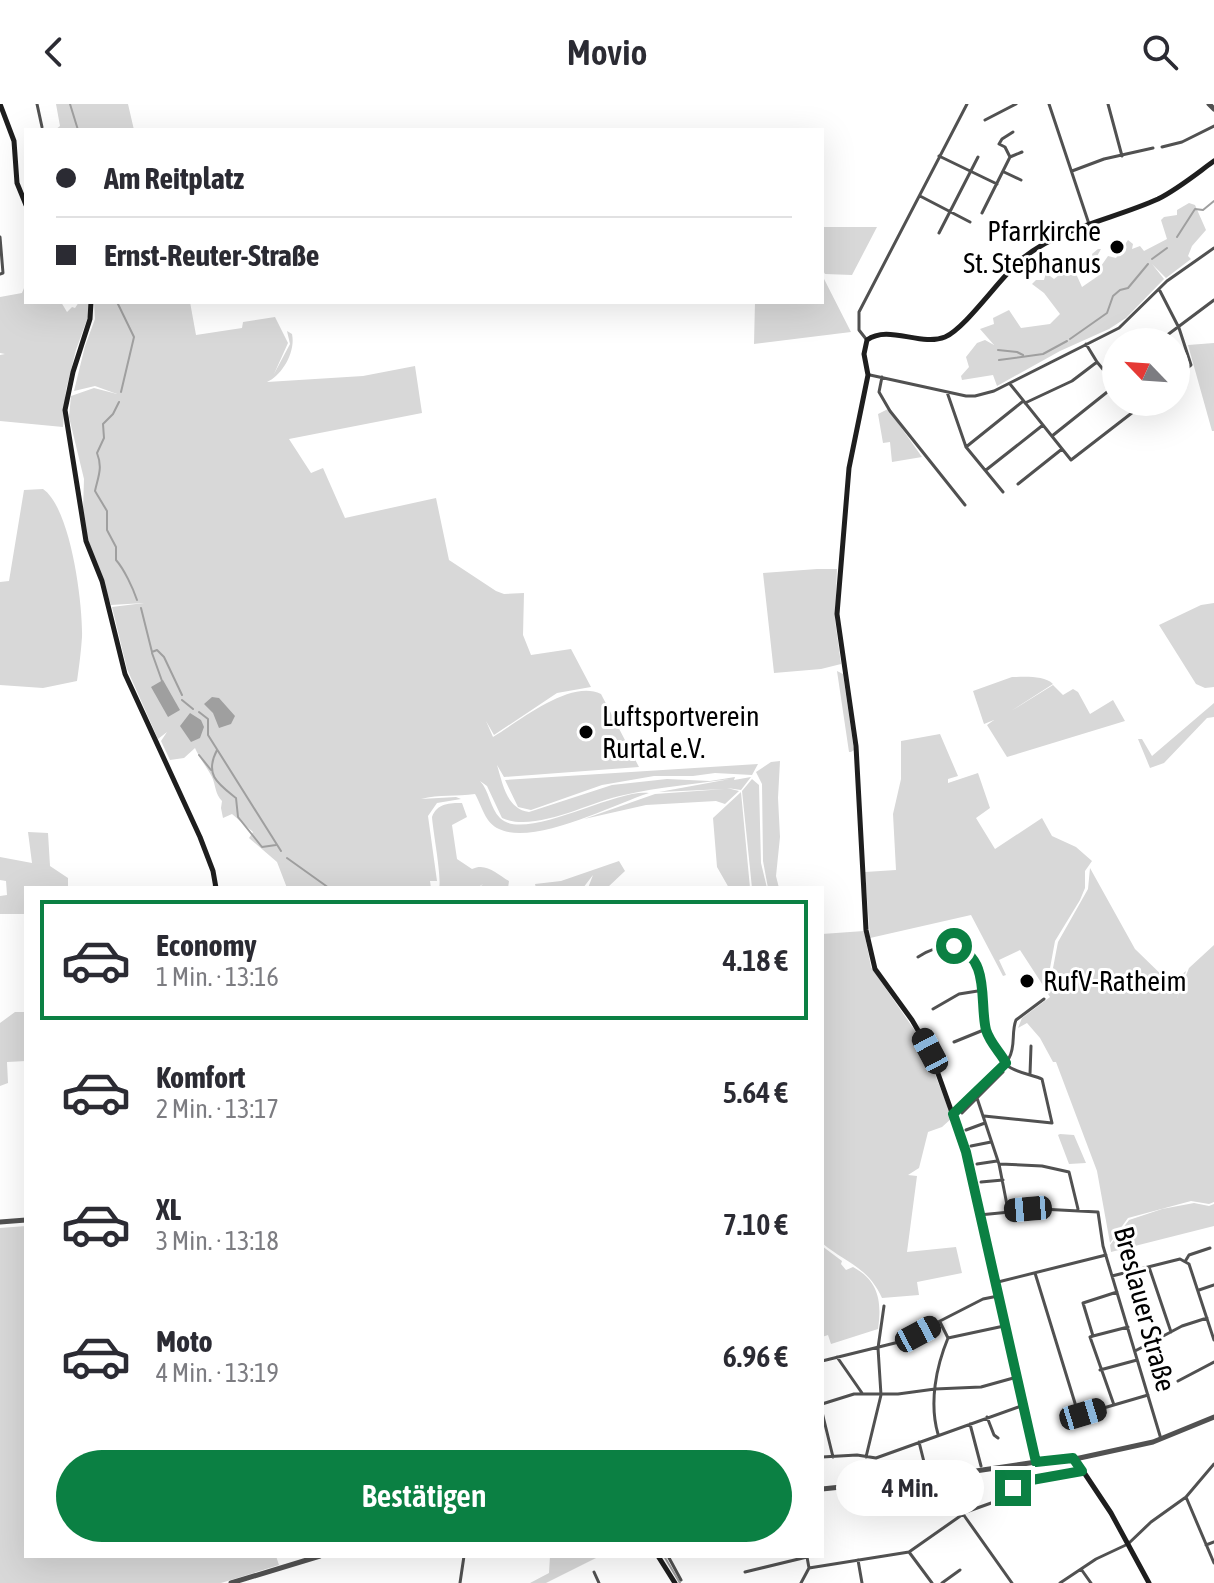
<!DOCTYPE html>
<html lang="de">
<meta charset="utf-8">
<style>
:root{--surface:#fff;--page:#f2f2f3;--text:#2b2b33;--muted:#7c7c81;--line:#e1e1e2;--accent:#0b8043}
body{margin:0;font-family:"Asap Condensed",sans-serif;background:var(--page);color:var(--text);height:100vh;display:flex;flex-direction:column;font-size:30px;white-space:nowrap}
*{box-sizing:border-box;margin:0}
p{font-size:26px;color:var(--muted)}
.icon{flex:none;width:44px;height:44px;fill:none;stroke:currentColor;stroke-width:2;stroke-linecap:round;stroke-linejoin:round}
.map{position:relative;flex:1;overflow:hidden}
.side{position:absolute;left:24px;top:782px;width:800px;height:672px;display:flex;flex-direction:column;background:var(--surface);border-radius:0px;box-shadow:0 8px 32px #0002}
.side>*{flex:none}
.banner{position:absolute;left:24px;top:24px;width:800px;height:176px;border-radius:0px;box-shadow:0 8px 32px #0002;display:grid;align-content:center;height:176px;padding:0 32px;background:var(--surface)}
.needle{width:52px;rotate:295deg}
.tools{position:absolute;left:1102px;top:224px;display:grid;gap:16px}
.tools a{display:grid;place-items:center;width:88px;height:88px;border-radius:50%;background:var(--surface);box-shadow:0 8px 32px #0002;font-size:40px}
.end{position:absolute;width:36px;height:36px;margin:-18px;border:10px solid #0b8043;background:#fff;box-shadow:0 0 0 4px #fff}
.from{border-radius:50%}
.bubble{position:absolute;height:56px;border-radius:28px;background:var(--surface);box-shadow:0 8px 32px #0002;font-size:26px;font-weight:600;line-height:56px;text-align:center}
.car{position:absolute;width:24px;height:48px;margin:-24px -12px;border-radius:10px;box-shadow:0 0 6px 2px #0007;background:linear-gradient(#222 24%,#8ab4d8 0 40%,#222 0 76%,#8ab4d8 0 86%,#222 0)}
.banner b{display:flex;align-items:center;gap:28px;height:76px;font-size:30px}
.banner b+b{border-top:2px solid var(--line)}
.banner i{width:20px;height:20px;background:var(--text)}
ul{padding:14px 0 0;list-style:none}
li{display:flex;align-items:center;gap:24px;height:120px;margin:0 16px 12px;padding:0 16px;border:4px solid transparent;border-radius:0px}
li div{flex:1}
li b{display:block;font-size:30px}
li em{font-style:normal;font-weight:600}
li.active{border-color:var(--accent)}
li>.icon{width:72px;height:72px;stroke-width:1.5}
.action{display:flex;gap:16px;margin-top:auto;padding:16px 32px}
.action a{flex:1;height:92px;border-radius:48px;background:var(--accent);color:#fff;font-size:32px;font-weight:600;line-height:92px;text-align:center}
header{display:flex;justify-content:space-between;align-items:center;height:104px;padding:0 32px;background:var(--surface);font-size:36px;font-weight:600}
.map>svg:first-child{display:block}
.green{fill:#d8d8d8}
.water{fill:#9f9f9f}
.lines{fill:none;stroke-linecap:round;stroke-linejoin:round}
.stream{stroke:#9f9f9f;stroke-width:2}
.minor{stroke:#515151;stroke-width:3}
.tertiary{stroke:#515151;stroke-width:5}
.secondary{stroke:#1e1e1e;stroke-width:5}
.route{stroke:#0b8043;stroke-width:10}
.poi-dot{fill:#000;stroke:#fff;stroke-width:3}
.labels{text-anchor:middle;stroke-width:6;stroke-linejoin:round;paint-order:stroke}
.poi-label{font-size:28px;fill:#000;stroke:#fff;text-anchor:start}
.street-label{font-size:28px;fill:#000;stroke:#fff}
</style>
<header><svg class="icon" aria-label="back" viewBox="0 0 24 24"><path d="M15 5l-7 7 7 7"/></svg>Movio<svg class="icon" aria-label="search" viewBox="0 0 24 24"><circle cx="10" cy="10" r="6"/><path d="M15 15l6 6"/></svg></header>
<div class="map">
<svg width="1214" height="1479" viewBox="0 0 1214 1479">
<rect width="100%" height="100%" fill="#fff"/>
<path class="green" d="M56,0H128L134,26H55L60,22Z
M1189,99L1195,101L1206,126L1192,142L1188,152L1191,155L1166,174L1152,160L1164,175L1126,214L1109,225L1060,247L997,282L993,271L962,276L961,272L969,263L966,253L977,239L985,236L994,241L980,225L994,220L993,214L1009,206L1021,224L1050,220L1060,210L1044,189L1032,180L1036,176H1044L1046,169L1054,175L1072,161L1082,183L1098,172L1092,150L1098,145H1101L1096,154L1099,165L1108,152L1116,154L1128,136L1133,140L1132,145L1140,142L1144,147L1167,135L1161,116L1164,113L1177,111V106Z
M822,123H877L852,171L825,170L822,165Z
M822,171L851,228L754,240L755,198H822Z
M26,179V198H61L67,208L72,203L75,204L79,198H90V207L76,246L66,286L63,323L0,317V251L5,250L0,249V193L22,189Z
M94,198H190L196,231L242,224L243,218L275,213L288,239L274,270L290,240L287,227L292,230C296,249 281,272 267,278L363,272L415,262L422,309L289,335L311,369L323,364L345,414L436,394L449,456L496,487L504,490L524,489L523,531L531,551L571,545L591,583L557,589L494,631L486,617L493,633C520,617 570,575 601,590L639,663L504,673L497,661C503,681 507,705 529,708L612,681L667,675L710,677L735,673L734,676L751,673L741,686L727,684L739,687L725,700L716,697L646,701L584,715L655,690L725,685L659,688L730,675C695,680 659,683 624,691C589,698 535,729 502,714L487,682L480,677C489,686 490,704 500,714C524,739 616,684 649,689C612,701 534,742 499,725C485,719 482,702 475,690C457,693 439,690 421,695L456,693L461,695L437,699L428,712L437,777H430L431,784H287L277,758L249,734L253,728L232,710L223,714L221,704L222,697C215,690 216,682 212,673C207,663 199,654 195,644L184,654L170,656L161,637L167,628L158,635L127,565L112,503L144,499L111,501L86,430L83,407L84,375L69,313L71,292L94,284L117,290L95,282L74,287L85,242L95,215Z
M1214,239V327H1212L1188,241Z
M888,305L922,353L892,358L890,338L883,339L878,310Z
M43,385C71,404 83,501 82,533C81,548 79,563 77,577L43,584L0,581V478L9,477L24,386Z
M817,465H837L835,516L841,560L821,565L774,569L763,469Z
M1214,499V583L1205,584L1196,580L1159,521L1201,501Z
M837,567L843,570L854,646L851,648H849Z
M1012,573C1024,573 1044,571 1053,580L1011,607L1053,581L1063,591L1073,585L1078,588L1090,610L1113,596L1125,617L1007,653L987,621L994,616L984,620L973,587Z
M1214,599V613L1207,614L1164,659L1150,664L1138,635H1142L1152,652Z
M940,630L958,672L948,675V679L978,669L990,704L976,714L995,745L1042,714L1052,732L1076,743L1092,757L1085,767V784L1080,796L1055,837L1046,886L1020,846L999,856L1006,871L1003,872L971,811L870,834L865,768L896,766L893,710L901,675V637Z
M780,657L778,694L780,733L776,772L779,784H768L763,757L762,680L756,668L771,658Z
M758,660L752,671L715,669L693,672H654L602,681L531,706L518,703L505,676Z
M752,675L759,681L761,759L767,784H752L742,687Z
M741,688L750,784H729L717,763L713,714Z
M462,699L467,713L452,721L457,755L472,765C486,758 497,770 509,777L508,784H479L483,780L477,784H439C442,774 433,728 432,713C437,699 450,699 462,699Z
M28,728L48,729L50,762L68,774V784H26V810H0V792L7,791L6,777L0,776V753L32,759Z
M619,757L625,767L607,784H588L593,771L583,784H536L535,780L561,777Z
M1090,764L1135,845L1171,880L1186,867L1177,894L1189,864L1214,841V1098L1209,1100L1191,1097L1128,1114L1110,1139L1097,1067L1056,958H1053L1040,934L1027,919L1018,924L1022,914L1050,893L1048,890L1058,838L1088,785Z
M864,827L871,863L922,937L952,1014L942,1023L928,1028L919,1064L908,1071L917,1072L907,1148L956,1143L962,1169L917,1178L919,1191L882,1194C868,1163 846,1159 822,1139V830Z
M15,908H26V957L7,958L8,979L0,982V919Z
M1060,1030L1074,1031L1086,1059L1069,1060L1058,1031Z
M1194,1099L1209,1102L1214,1100V1122L1111,1148L1110,1141L1129,1116L1162,1105Z
M26,1122V1452H276L279,1461L221,1479H0V1124Z
M822,1142L842,1157L841,1160L846,1166L853,1163C879,1177 882,1198 878,1225L831,1240L828,1231L822,1233Z
M550,1452H600L546,1479H530L549,1469Z"/>
<path class="water" d="M163,576L180,606L168,613L151,583Z
M212,593L219,594L235,612L231,620L219,624L213,609L204,600Z
M190,609L201,616L204,623L200,634L191,638L180,622Z"/>
<g class="lines">
<path class="stream" d="M70,0L78,26
M1177,133L1195,105L1203,106L1214,97
M1152,155L1167,144
M117,198L134,233L121,288
M1070,235L1107,209L1113,192L1120,186L1128,184L1148,160
M998,246L1017,248L1023,251
M999,256L1043,250L1067,237
M119,298L113,310L103,320L104,334L97,349C103,364 98,373 95,387L107,407V426L116,443V456C124,465 133,484 137,496
M141,504L152,548L157,546L164,553L182,591
M152,549L162,577
M182,596L193,605
M199,608L208,615V631L281,747
M217,646C204,671 218,680 236,694L238,713L262,743L276,741
M199,651L211,666
M287,754L329,784
M664,1452L680,1479"/>
<path class="minor" d="M37,0L42,23
M1049,0L1089,120
M1108,0L1122,52
M985,16L1016,0
M1013,28L1002,35L999,40L1005,43L1010,53L1022,48
M1162,43L1182,38L1214,22
M939,52L997,80
M1072,67L1104,55L1153,44
M1004,68L1021,76
M920,92L970,118
M982,109L1010,53
M939,129L978,53
M0,133L3,169L0,170
M1160,187L1179,224L1191,261L1176,273
M866,235L859,226V208L967,0
M1158,238L1214,196
M1086,240L1097,258L1116,281
M870,271L966,292H975L994,287L1119,224L1167,177L1214,144
M882,273L879,288L890,307L965,401
M1010,280L1071,356L1146,298
M947,288L966,343L1003,388
M1130,298L1136,306
M1025,299L1072,277L1097,258
M1052,332L1116,281
M966,343L1022,298
M986,366L1043,321
M1018,380L1062,345
M207,784L216,783
M918,853C953,831 978,844 984,885C985,898 984,911 986,923C988,935 999,952 1007,961C1013,968 1033,971 1042,975L1052,1019L984,1012
M933,905L959,890L984,886
M954,938L986,925
M1030,970L1031,942
M977,994L999,1060L1008,1106
M962,1009L1003,968
M953,1010C967,999 1001,970 1009,954C1016,942 1011,928 1016,916L1044,895
M966,1026L985,1019
M971,1042L991,1038
M977,1060L997,1057
M1000,1060L1042,1062L1069,1068L1078,1105
M981,1078L1003,1076
M979,1111L1041,1105L1098,1108L1103,1142L1161,1335
M1186,1156L1189,1151L1210,1144
M1149,1163L1171,1228
M1035,1169L1078,1309L1083,1310L1148,1291
M1112,1172L1180,1155L1189,1160L1214,1236
M994,1179L1106,1151
M1199,1186L1214,1181
M1093,1232L1128,1223
M948,1234L1004,1222
M1135,1247L1182,1222L1207,1214
M837,1253L862,1289
M822,1257L899,1238L983,1195L998,1192
M1100,1266L1137,1256
M1178,1277L1214,1258
M822,1300L854,1290H898L935,1285L981,1283L1017,1273
M1114,1301L1090,1233L1093,1232L1083,1199L1117,1188
M822,1308L833,1353
M987,1313L994,1331L998,1334
M970,1320L981,1362
M938,1330C929,1299 936,1263 948,1234L940,1218
M919,1338L927,1370
M822,1353L857,1351L876,1354L1024,1301
M866,1353L881,1291L878,1244L884,1202
M1186,1393L1214,1459
M963,1410L1012,1479
M1206,1441L1214,1438
M909,1448L932,1479
M668,1452L681,1476
M858,1456L862,1479
M809,1464L909,1448L966,1408L994,1398L1023,1378L1082,1367
M1081,1465L1091,1479
M594,1468L599,1479
M745,1468L807,1453L809,1464L801,1479
M460,1479L464,1452
M942,1479L960,1466
M1060,1479L1096,1455L1128,1440L1151,1418L1186,1393L1214,1360"/>
<path class="tertiary" d="M1209,0L1214,5
M0,1118L26,1116
M1075,1355L1153,1338L1214,1313
M822,1385L928,1374L1036,1358
M231,1479L320,1452"/>
<path class="secondary" d="M0,0L14,37L17,79L26,101
M91,198L90,215L73,268L65,306L86,437L102,477L125,570L200,733L213,767L216,784
M658,1452L675,1479
M1149,1479L1111,1409L1075,1355L1036,1358L966,1048L930,947L912,916L875,865L866,826L856,642L837,510L849,364L868,271L864,250L867,236C888,220 921,243 945,233C966,224 1001,172 1023,154C1062,123 1114,115 1158,95C1178,85 1196,70 1214,57"/>
</g>
<g class="lines">
<path class="route" d="M954,842C991,854 979,897 986,926C990,939 1000,948 1006,959L953,1010L966,1048L1036,1358L1073,1354L1082,1367L1026,1377L1013,1384"/>
</g>
<g class="poi-dot">
<circle cx="1117" cy="143" r="8"/>
<circle cx="586" cy="628" r="8"/>
<circle cx="1027" cy="877" r="8"/>
</g>
<g class="labels">
<g class="poi-label">
<text x="1101" y="137" text-anchor="end">Pfarrkirche<tspan x="1101" dy="32">St. Stephanus</tspan></text>
<text x="602" y="622">Luftsportverein<tspan x="602" dy="32">Rurtal e.V.</tspan></text>
<text x="1043" y="887">RufV-Ratheim</text>
</g>
<g class="street-label">
<text transform="translate(1145 1205) rotate(75)" y="10">Breslauer Straße</text>
</g>
</g>
</svg>
<div class="tools">
<a><svg class="needle" viewBox="-14 -14 28 28"><path d="M0-13l5 13h-10z" fill="#e53935"/><path d="M0 13l5-13h-10z" fill="#7c7c81"/></svg></a>
</div>
<i class="end from" style="left:954px;top:842px"></i>
<i class="end" style="left:1013px;top:1384px"></i>
<div class="bubble" style="left:836px;top:1356px;width:148px">4 Min.</div>
<i class="car" style="left:930px;top:947px;rotate:332deg"></i>
<i class="car" style="left:1028px;top:1105px;rotate:265deg"></i>
<i class="car" style="left:918px;top:1230px;rotate:62deg"></i>
<i class="car" style="left:1083px;top:1310px;rotate:73deg"></i>
<div class="banner">
<b><i class="from"></i>Am Reitplatz</b>
<b><i></i>Ernst-Reuter-Straße</b>
</div>
<section class="side">
<ul>
<li class="active"><svg class="icon" aria-label="car" viewBox="0 0 24 24"><path d="M5 17H2v-5l4-1 3-4h7l3 4 3 1v5h-3M9 17h6M6 11h13"/><circle cx="7" cy="17" r="2"/><circle cx="17" cy="17" r="2"/></svg><div><b>Economy</b><p>1 Min. · 13:16</p></div><em>4.18 €</em></li>
<li><svg class="icon" aria-label="car" viewBox="0 0 24 24"><path d="M5 17H2v-5l4-1 3-4h7l3 4 3 1v5h-3M9 17h6M6 11h13"/><circle cx="7" cy="17" r="2"/><circle cx="17" cy="17" r="2"/></svg><div><b>Komfort</b><p>2 Min. · 13:17</p></div><em>5.64 €</em></li>
<li><svg class="icon" aria-label="car" viewBox="0 0 24 24"><path d="M5 17H2v-5l4-1 3-4h7l3 4 3 1v5h-3M9 17h6M6 11h13"/><circle cx="7" cy="17" r="2"/><circle cx="17" cy="17" r="2"/></svg><div><b>XL</b><p>3 Min. · 13:18</p></div><em>7.10 €</em></li>
<li><svg class="icon" aria-label="car" viewBox="0 0 24 24"><path d="M5 17H2v-5l4-1 3-4h7l3 4 3 1v5h-3M9 17h6M6 11h13"/><circle cx="7" cy="17" r="2"/><circle cx="17" cy="17" r="2"/></svg><div><b>Moto</b><p>4 Min. · 13:19</p></div><em>6.96 €</em></li>
</ul>
<div class="action"><a>Bestätigen</a></div>
</section>
</div>
